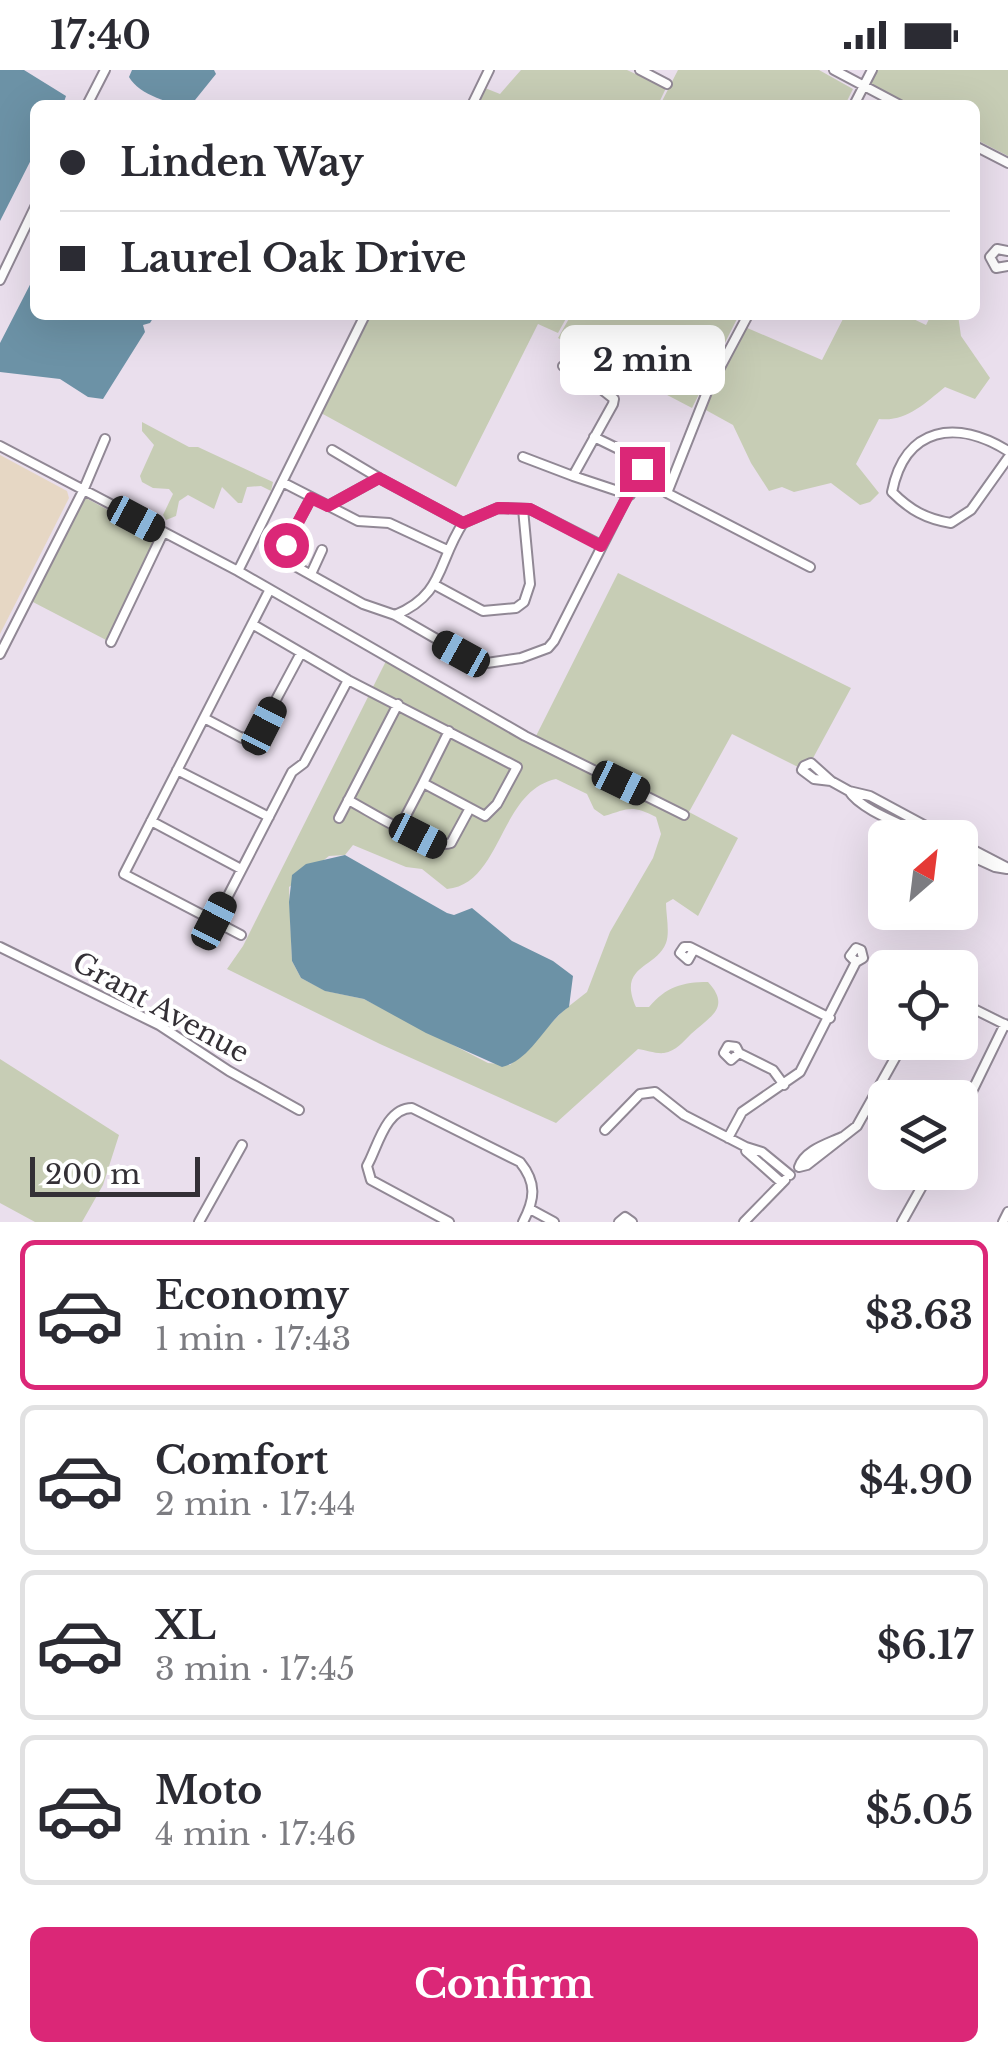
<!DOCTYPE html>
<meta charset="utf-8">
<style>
:root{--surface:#fff;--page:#f2f2f3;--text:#2b2b33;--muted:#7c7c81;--line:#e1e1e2;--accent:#db2777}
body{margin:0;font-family:"Libre Baskerville",serif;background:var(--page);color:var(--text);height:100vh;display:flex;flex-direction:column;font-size:38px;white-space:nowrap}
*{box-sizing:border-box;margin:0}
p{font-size:32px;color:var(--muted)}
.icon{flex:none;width:55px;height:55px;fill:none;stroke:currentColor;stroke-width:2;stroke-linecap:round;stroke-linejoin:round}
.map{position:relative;height:1152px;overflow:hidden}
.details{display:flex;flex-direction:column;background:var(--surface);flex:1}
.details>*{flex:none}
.banner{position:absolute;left:30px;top:30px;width:950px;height:220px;border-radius:15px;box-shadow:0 10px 40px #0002;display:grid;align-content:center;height:220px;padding:0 30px;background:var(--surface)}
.needle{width:65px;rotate:28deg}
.controls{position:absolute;left:868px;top:750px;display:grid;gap:20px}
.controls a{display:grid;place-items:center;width:110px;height:110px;border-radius:15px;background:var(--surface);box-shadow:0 10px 40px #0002;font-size:50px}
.scale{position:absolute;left:30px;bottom:25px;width:170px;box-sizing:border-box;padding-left:10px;border:5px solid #343036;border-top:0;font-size:28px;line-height:35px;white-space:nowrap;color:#343036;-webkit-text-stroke:8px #fff;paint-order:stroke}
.end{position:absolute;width:45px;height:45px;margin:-22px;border:12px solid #db2777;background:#fff;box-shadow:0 0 0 5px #fff}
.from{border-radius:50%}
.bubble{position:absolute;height:70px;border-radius:15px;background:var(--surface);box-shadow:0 10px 40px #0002;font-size:32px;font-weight:700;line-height:70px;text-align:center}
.car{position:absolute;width:30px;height:60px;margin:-30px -15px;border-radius:12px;box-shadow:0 0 8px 2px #0007;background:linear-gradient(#222 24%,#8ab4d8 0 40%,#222 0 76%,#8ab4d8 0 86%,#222 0)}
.banner b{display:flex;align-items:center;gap:35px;height:95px;font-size:38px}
.banner b+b{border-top:2px solid var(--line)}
.banner i{width:25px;height:25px;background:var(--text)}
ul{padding:18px 0 0;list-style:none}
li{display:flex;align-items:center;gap:30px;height:150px;margin:0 20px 15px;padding:0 10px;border:5px solid var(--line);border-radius:15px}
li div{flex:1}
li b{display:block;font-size:38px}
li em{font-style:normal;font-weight:700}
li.selected{border-color:var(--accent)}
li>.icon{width:90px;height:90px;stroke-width:1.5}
.cta{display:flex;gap:20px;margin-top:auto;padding:20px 30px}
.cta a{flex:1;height:115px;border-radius:15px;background:var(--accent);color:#fff;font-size:40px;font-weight:700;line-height:115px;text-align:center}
.status{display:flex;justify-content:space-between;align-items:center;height:70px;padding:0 50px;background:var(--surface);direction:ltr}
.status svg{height:28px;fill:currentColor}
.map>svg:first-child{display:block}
.education{fill:#e6d7c4}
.green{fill:#c7cdb5;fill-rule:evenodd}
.water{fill:#6c92a6}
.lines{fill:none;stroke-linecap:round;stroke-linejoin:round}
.minor-casing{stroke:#918895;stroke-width:12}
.minor{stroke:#fff;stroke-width:8}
.route{stroke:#db2777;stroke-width:12}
.labels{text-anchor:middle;stroke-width:8;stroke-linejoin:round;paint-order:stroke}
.street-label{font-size:28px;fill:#343036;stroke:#fff}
</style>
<div class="status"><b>17:40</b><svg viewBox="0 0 49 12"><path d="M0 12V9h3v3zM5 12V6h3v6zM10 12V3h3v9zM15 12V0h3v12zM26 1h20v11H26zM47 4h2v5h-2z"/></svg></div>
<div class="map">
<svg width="1008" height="1152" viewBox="0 0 1008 1152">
<rect width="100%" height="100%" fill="#eadfed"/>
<path class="education" d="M0,385L67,421L69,428L0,564Z"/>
<path class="green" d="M521,0H627L666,18L658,35H477L485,18L500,24Z
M678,0H819L853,19L845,35H660Z
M875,0H1008V86L975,69V35H909L868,14Z
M369,245H568L558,263L538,254L456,417L321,343Z
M571,245H739L692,338L558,268Z
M845,245H905L926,255L931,245H958L961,266L990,308L975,329L945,317C924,334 906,352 879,349L856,394L879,423L870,432L860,435L831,413L794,422L782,417L769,421L751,393L733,355L704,339L745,257L822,290Z
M142,352L189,377H198L273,412L271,421L261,416L247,417L242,433H238L222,417L214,439L188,425L179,431L176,446L166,450L163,445L173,424L169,419L153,418L142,412L140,406L154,375L142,361Z
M84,427L158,467L108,571L31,531Z
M618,503L851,618L812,690L806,691L800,698L732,664L689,742L738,768L698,846L673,829L666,833C666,845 670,862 666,873C656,899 617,895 636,937H649C666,917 682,912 708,912C732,938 709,947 691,964C683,972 676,981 664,983C656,984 646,980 638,979L556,1053L380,974L227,899L243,876L369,625L393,636L335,749L339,752L349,734L435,779C457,779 461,758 471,742L486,749L520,696L372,619L386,591L535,668ZM556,709L587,724L594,739L604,746C628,739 631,734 656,747L661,764L653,788L610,862L587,922L564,940L510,995L488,993L364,929L326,921L301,908L292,891L289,817L329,786L345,785L353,775L406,797L422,799L447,819C502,814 499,721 556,709Z
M399,639L445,663L399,752L352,728Z
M450,665L512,698L494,733L485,742L427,711Z
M424,717L466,739L449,771L438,773L404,755Z
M0,989L119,1065L103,1115L82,1152H35L0,1133Z"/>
<path class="water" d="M0,0H24L66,26L63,35H35V82L0,151Z
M132,0H214L216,4L191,35C172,35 139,25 129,7Z
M35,205V245H155L150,253L143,255L145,262L103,329L88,327L60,309L0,302V273Z
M345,785L447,843L454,845L472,838L512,871L553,891L573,906L569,937C546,951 532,990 502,997L426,963L364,929L325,921L301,908L292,891L289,832L292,805L306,794Z"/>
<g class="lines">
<g class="minor-casing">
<path id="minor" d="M640,0L667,14
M834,0L900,35
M87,35L105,0
M472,35L489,0
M854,35L872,0
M975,76L1008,93
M1008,181L997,179L990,187L996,198L1008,196
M0,210L35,137
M748,245L707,322L667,423L810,497
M0,376L238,501L525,666L684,745
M332,380L379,408
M1008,381C957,349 905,356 892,422C910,440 926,449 951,453L971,440L1008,388
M523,387L573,406L613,334L614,329L585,306L563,296
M573,406L630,425
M284,413L358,451L389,453L447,480
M311,428L286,475V491L363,534L395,545L480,594L521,588L548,578L554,571L641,399L635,387L594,367
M328,436L379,408L463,453L498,438L530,439L601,475
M238,501L365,245
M311,504L322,480
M435,515L483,541L516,538L524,532L530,514L523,439
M395,545C444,525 437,493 463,453
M252,554L348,610L517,697L497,734L485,746L470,738
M111,572L163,463
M0,584L83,421L105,369
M204,648L242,668L257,665L301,583
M177,700L269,747
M831,711L814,709L802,700L804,696L811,693L831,711L849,721L870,726L948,768
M423,713L449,661
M849,721C861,741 908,756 930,768
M348,730C370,741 430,781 451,773L470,738L423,713L400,757
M339,748L398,634
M151,751L241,799
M960,773L1008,798
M960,781L995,797L1007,799
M215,851L292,702L304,693L348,610
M241,865L124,804L269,521
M0,877L159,955L229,1001L299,1040
M693,881L688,890L680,883L684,877H690L830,948
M960,932L1008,956
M739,983L731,990L724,983L728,976L736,977L739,983L773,1000L784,1015
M960,1046L1005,954
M605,1060L640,1024L655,1022L684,1045L746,1077
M842,1067C827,1074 805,1080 799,1097L807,1095L857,1056L904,972
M728,1068L742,1042L800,1002L856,892L863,888L861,880L856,878L850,886L856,892
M782,1113L746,1081V1077L762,1082L790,1105
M530,1139L554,1152
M199,1152L242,1075
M449,1152L371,1110L367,1096L370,1090C379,1071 388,1038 412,1038L520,1092C537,1113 535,1129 523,1152
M619,1152L625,1147L632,1152
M744,1152L785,1110
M902,1152L930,1102
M1003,1152L1008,1142"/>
</g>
<use href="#minor" class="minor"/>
</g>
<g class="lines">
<path class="route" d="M286,475L311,428L328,436L379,408L463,453L498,438L530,439L601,476L642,399"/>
</g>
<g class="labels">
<g class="street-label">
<text transform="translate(161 937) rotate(29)" y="10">Grant Avenue</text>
</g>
</g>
</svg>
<div class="controls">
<a><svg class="needle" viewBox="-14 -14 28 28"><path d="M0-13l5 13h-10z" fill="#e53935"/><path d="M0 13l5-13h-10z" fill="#7c7c81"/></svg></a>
<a><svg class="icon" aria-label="locate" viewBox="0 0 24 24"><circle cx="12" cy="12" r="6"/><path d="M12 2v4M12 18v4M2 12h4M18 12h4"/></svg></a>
<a><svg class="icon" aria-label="layers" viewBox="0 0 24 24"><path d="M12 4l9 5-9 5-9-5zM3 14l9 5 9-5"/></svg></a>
</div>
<div class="scale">200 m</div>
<i class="end from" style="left:286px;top:475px"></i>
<i class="end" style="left:642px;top:399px"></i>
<div class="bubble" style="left:560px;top:255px;width:165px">2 min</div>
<i class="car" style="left:136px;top:449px;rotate:118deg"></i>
<i class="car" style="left:461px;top:584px;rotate:299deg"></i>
<i class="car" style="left:264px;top:656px;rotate:27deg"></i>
<i class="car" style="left:621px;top:713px;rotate:116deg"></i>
<i class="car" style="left:418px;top:766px;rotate:117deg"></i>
<i class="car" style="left:214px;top:851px;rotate:27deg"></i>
<div class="banner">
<b><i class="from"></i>Linden Way</b>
<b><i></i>Laurel Oak Drive</b>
</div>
</div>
<section class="details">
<ul>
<li class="selected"><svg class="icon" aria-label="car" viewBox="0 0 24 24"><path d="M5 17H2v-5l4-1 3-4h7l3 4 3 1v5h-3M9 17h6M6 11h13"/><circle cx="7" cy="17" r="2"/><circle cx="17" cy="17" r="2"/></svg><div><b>Economy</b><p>1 min · 17:43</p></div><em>$3.63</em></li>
<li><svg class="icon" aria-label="car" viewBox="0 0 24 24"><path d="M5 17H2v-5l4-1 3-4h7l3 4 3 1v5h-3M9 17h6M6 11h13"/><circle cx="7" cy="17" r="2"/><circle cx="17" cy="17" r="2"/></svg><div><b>Comfort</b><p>2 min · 17:44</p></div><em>$4.90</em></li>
<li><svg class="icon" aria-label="car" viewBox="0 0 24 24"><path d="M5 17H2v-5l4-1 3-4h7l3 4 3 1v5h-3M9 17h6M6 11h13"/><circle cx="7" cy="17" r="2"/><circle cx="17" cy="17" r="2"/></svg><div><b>XL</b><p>3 min · 17:45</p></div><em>$6.17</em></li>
<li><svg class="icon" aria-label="car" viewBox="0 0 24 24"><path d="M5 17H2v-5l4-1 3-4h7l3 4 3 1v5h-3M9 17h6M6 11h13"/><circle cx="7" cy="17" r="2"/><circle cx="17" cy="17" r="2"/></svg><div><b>Moto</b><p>4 min · 17:46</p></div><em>$5.05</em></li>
</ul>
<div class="cta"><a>Confirm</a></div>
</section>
